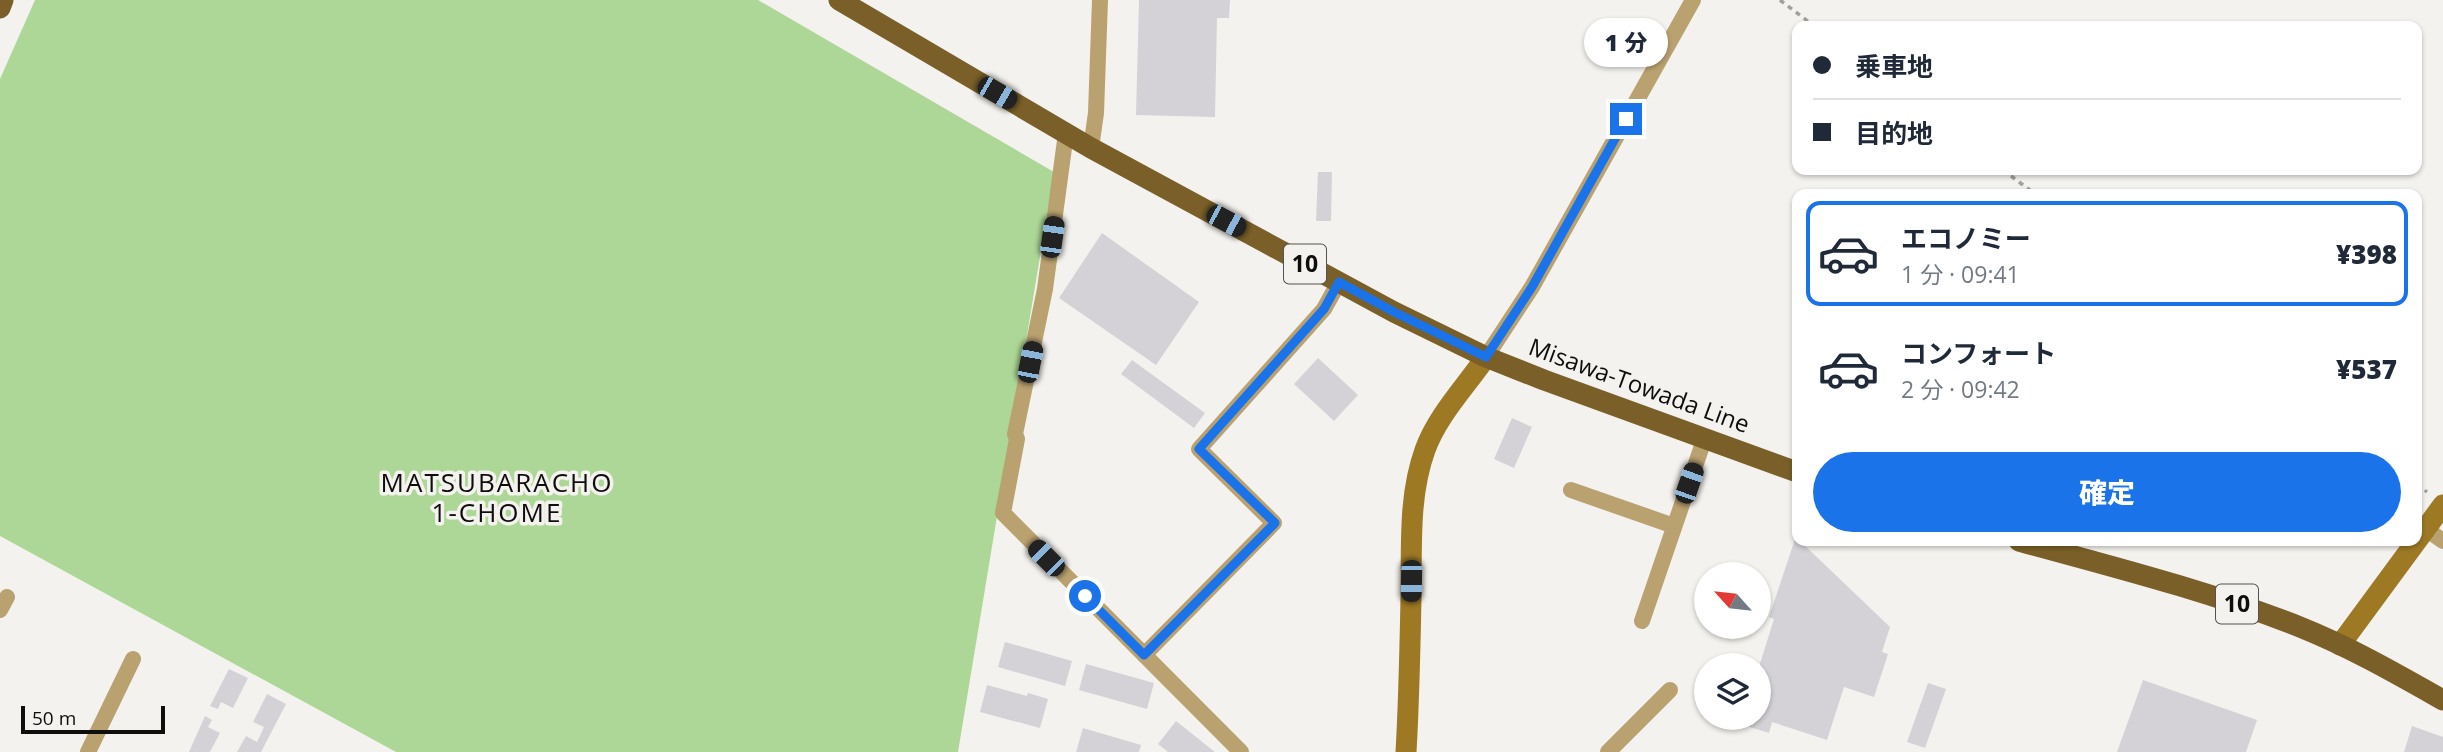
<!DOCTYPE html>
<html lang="ja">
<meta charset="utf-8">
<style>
:root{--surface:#fff;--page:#f2f2f3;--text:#1f2937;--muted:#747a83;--line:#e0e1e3;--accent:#1a73e8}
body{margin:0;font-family:"Open Sans","Noto Sans JP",sans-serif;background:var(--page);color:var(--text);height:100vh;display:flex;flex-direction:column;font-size:26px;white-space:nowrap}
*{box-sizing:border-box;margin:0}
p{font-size:23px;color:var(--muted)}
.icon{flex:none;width:38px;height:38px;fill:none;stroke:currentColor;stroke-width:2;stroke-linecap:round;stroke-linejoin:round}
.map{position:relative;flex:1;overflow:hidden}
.panel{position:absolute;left:1792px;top:189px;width:630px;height:357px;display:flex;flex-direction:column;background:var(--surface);border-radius:14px;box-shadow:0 2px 5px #0004}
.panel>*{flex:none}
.banner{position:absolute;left:1792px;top:21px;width:630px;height:154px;border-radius:14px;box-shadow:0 2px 5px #0004;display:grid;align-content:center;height:154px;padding:0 21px;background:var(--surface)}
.needle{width:46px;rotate:297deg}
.fabs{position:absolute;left:1694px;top:562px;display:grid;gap:14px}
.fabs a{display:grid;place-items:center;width:77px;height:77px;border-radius:50%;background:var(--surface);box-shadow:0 2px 5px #0004;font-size:35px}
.scale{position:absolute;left:21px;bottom:18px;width:144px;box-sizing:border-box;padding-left:7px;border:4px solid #0f0e0d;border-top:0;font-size:19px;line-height:24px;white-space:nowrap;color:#0f0e0d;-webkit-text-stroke:5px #f4f2ee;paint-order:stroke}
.end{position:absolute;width:32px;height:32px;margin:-16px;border:9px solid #1a73e8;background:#fff;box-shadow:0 0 0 4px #fff}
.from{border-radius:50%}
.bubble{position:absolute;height:49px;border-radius:24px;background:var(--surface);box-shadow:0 2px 5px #0004;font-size:23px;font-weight:800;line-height:49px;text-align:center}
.car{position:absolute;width:21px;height:42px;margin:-21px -10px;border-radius:9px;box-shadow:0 0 5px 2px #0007;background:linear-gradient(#222 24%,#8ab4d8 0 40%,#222 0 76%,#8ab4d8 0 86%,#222 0)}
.banner b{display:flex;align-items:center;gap:24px;height:66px;font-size:26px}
.banner b+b{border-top:2px solid var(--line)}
.banner i{width:18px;height:18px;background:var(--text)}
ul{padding:12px 0 0;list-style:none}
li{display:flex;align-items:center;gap:21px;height:105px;margin:0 14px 10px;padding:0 7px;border:4px solid transparent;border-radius:14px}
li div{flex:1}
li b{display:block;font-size:26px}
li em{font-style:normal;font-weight:800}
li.current{border-color:var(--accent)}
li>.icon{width:63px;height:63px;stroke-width:1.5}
.cta{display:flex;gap:14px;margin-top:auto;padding:14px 21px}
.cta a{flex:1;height:80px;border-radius:42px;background:var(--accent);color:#fff;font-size:28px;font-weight:800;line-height:80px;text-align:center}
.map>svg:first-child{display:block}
.green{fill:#add796}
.building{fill:#d5d2d7}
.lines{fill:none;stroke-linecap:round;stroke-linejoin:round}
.path{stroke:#a1a09d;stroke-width:3.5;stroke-dasharray:5 5;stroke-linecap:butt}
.street{stroke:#baa170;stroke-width:16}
.secondary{stroke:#9d7924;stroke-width:21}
.primary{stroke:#7a6028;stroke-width:21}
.route{stroke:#1a73e8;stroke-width:9}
.labels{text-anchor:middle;stroke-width:7;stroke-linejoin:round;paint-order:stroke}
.shield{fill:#f4f2ee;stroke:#545250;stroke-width:2}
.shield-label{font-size:23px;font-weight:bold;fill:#0f0e0d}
.street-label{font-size:24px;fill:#0f0e0d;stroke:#f4f2ee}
.neighbourhood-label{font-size:26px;letter-spacing:2px;fill:#0f0e0d;stroke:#f4f2ee}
</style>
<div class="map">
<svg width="2443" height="752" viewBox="0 0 2443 752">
<rect width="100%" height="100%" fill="#f4f2ee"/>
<path class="green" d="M35,0H758L1054,172L958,752H396L0,536V79Z"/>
<path class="building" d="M1139,0H1230L1229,18H1217L1215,117L1136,115Z
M1318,172H1332L1331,221H1316Z
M1102,233L1199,302L1156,365L1059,298Z
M1318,358L1358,395L1334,421L1294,384Z
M1132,360L1205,413L1194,428L1121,374Z
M1512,418L1532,427L1514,468L1494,459Z
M1797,533V541H1800L1890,627L1882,652L1888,654L1874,697L1844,687L1827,740L1772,722L1769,733L1740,724L1742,718H1759V667L1774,619L1769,617Z
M1005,642L1072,661L1065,686L998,667Z
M1086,664L1154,683L1147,709L1079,690Z
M229,669L248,678L233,708L221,702L218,709L210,706Z
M2143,680L2257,720L2246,752H2117Z
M1928,683L1946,689L1925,748L1907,742Z
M987,685L1027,696L1028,693L1048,699L1040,728L980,712Z
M267,694L286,704L261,752H237L246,736L257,742L264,727L253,722Z
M205,716L212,720L208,727L220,733L210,752H189Z
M1176,721L1215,752H1168L1158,744Z
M2412,726L2443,737V752H2404Z
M1083,728L1141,745L1139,752H1076Z"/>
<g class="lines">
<path class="path" d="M1780,0L1814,26
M2003,170L2035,194
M2417,484L2427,492"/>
<path class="street" d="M1066,133L1045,289L1015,434L1017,439L1003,513L1241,752
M1091,148L1096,113L1100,0
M1486,357L1532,287L1693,0
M1571,490L1674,526
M2426,529L2443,541
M0,610L7,597
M1642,621L1704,440
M1144,655L1274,523L1199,449L1324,309L1339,282
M88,752L133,659
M1608,752L1670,690"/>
<path class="secondary" d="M2340,645L2443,505
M1406,752C1409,701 1410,649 1411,598C1412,548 1408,497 1425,450C1437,416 1466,386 1486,357"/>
<path class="primary" d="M839,0L1091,148L1394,312L1486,357L1544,380L1797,472
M0,8L3,0
M2019,541C2114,567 2209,591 2300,627C2350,647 2397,674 2443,700"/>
</g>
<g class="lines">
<path class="route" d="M1085,596L1144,655L1275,523L1199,449L1324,309L1339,282L1394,312L1486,357L1532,287L1626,119"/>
</g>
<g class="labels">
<g class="shield">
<rect x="1284" y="244.5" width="42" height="39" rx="5"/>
<rect x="2216" y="584.5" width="42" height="39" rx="5"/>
</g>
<g class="shield-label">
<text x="1305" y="272">10</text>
<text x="2237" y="612">10</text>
</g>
<g class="street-label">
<text transform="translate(1639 386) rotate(20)" y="8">Misawa-Towada Line</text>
</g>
<g class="neighbourhood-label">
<text x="497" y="492">MATSUBARACHO<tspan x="497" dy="30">1-CHOME</tspan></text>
</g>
</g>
</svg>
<div class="fabs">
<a><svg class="needle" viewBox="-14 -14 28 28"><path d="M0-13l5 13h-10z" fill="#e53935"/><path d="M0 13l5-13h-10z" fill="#747a83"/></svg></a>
<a><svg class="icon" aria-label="layers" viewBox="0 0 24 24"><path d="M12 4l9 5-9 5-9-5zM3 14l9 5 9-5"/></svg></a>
</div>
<div class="scale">50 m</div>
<i class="end from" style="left:1085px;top:596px"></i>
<i class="end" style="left:1626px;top:119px"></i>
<div class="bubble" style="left:1584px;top:18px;width:84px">1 分</div>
<i class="car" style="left:997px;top:93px;rotate:120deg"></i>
<i class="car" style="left:1226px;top:221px;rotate:118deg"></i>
<i class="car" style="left:1052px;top:237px;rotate:8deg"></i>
<i class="car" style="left:1030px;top:362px;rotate:11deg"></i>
<i class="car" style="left:1689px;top:483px;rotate:19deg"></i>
<i class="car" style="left:1046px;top:558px;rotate:315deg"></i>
<i class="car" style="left:1411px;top:581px;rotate:181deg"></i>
<div class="banner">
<b><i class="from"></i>乗車地</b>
<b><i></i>目的地</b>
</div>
<section class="panel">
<ul>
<li class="current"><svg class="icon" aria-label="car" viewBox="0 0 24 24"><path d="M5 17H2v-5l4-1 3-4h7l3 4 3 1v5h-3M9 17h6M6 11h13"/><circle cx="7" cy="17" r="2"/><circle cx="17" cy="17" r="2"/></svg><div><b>エコノミー</b><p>1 分 · 09:41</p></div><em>¥398</em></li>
<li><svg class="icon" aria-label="car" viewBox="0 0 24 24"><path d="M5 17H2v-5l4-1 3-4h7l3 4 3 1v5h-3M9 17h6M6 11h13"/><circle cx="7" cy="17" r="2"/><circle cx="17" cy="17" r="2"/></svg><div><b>コンフォート</b><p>2 分 · 09:42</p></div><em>¥537</em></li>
</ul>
<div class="cta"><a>確定</a></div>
</section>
</div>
